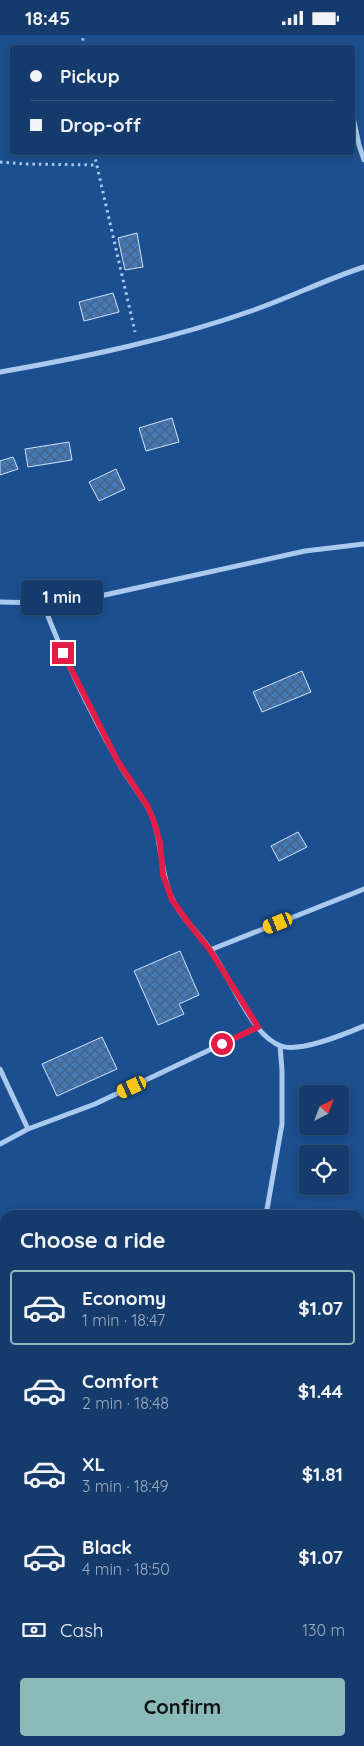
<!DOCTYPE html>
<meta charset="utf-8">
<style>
:root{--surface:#143b6b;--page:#1d4271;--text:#f1f3f6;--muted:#9dadc1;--line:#33557e;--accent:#8bbbb9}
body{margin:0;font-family:Quicksand,sans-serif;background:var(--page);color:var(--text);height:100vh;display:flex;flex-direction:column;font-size:19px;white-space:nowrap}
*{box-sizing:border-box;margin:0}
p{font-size:16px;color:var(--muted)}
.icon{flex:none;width:28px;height:28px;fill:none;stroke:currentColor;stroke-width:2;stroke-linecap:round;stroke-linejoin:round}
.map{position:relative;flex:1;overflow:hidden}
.details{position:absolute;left:0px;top:1175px;width:365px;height:536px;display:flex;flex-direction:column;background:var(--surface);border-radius:15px 15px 0 0;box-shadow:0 2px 8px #0003,0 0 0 1px var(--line)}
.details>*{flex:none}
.hud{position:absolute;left:10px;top:10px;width:345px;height:110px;border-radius:5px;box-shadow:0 2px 8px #0003,0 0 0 1px var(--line);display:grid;align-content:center;height:110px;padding:0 20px;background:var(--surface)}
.needle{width:32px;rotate:42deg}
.controls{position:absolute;left:299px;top:1050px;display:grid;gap:10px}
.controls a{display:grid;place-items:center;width:50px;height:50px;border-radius:5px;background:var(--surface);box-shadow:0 2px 8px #0003,0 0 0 1px var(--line);font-size:25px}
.end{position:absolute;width:22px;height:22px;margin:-11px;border:6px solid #e11d48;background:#fff;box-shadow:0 0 0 2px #fff}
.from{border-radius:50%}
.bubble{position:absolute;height:35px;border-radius:5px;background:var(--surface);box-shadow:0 2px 8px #0003,0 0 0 1px var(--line);font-size:16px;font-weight:800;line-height:35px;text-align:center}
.car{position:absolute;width:15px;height:30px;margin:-15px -8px;border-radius:6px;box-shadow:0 0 4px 1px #0007;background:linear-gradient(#f5c518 24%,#345 0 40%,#f5c518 0 76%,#345 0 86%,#f5c518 0)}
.hud b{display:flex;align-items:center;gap:18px;height:48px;font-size:19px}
.hud b+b{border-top:1px solid var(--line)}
.hud i{width:12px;height:12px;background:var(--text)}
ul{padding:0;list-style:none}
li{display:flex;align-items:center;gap:15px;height:75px;margin:0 10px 8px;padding:0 10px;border:2px solid transparent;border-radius:5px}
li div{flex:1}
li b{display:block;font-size:19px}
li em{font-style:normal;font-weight:800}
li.active{border-color:var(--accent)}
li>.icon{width:45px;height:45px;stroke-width:1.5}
h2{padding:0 20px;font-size:22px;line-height:60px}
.pay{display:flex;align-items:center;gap:12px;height:55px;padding:0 20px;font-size:19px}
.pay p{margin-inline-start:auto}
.button{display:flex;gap:10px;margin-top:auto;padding:10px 20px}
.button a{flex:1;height:58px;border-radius:5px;background:var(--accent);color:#111;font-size:20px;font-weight:800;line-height:58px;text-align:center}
.status{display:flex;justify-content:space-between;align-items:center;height:35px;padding:0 25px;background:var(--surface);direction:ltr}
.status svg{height:14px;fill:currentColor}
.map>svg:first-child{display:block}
.building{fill:url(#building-cross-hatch);stroke:#cfe3fa}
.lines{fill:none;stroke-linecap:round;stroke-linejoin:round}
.path{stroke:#a9c9ee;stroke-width:3;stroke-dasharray:2.5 4;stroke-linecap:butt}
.street{stroke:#a9c9ee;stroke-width:5}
.route{stroke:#e11d48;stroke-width:6}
</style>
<div class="status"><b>18:45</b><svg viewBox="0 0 49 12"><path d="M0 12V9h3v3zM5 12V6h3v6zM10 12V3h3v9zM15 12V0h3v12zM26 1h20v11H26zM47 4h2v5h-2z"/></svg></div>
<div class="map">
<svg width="364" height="1711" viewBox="0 0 364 1711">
<defs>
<pattern id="building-cross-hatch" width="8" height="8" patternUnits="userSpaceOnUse" patternTransform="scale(1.25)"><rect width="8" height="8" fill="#4478b7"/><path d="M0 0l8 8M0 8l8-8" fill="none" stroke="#486282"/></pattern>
</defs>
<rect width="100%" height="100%" fill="#1b4f8f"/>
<path class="building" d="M137,198L143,232L125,235L118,203Z
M113,258L119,277L84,286L79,267Z
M172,383L179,407L146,416L139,393Z
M69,407L72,425L28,432L25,414Z
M13,422L18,434L0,440V426Z
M116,434L125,454L99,466L89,447Z
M302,636L311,657L262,677L253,657Z
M298,797L307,812L279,826L271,811Z
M180,916L199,960L179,969L184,979L158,990L134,936Z
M102,1002L117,1034L57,1061L42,1029Z"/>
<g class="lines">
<path class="path" d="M81,12L84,0
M94,118L135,297
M0,127L24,129L96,130
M360,1575L364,1574
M359,1706L360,1711"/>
<path class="street" d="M352,77L359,110L364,125
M0,337C86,322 172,304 254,275C291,262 327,244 364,232
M0,567L43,568L100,561L305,516L364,509
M43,568C63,622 89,675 117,725C126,742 138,756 148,773C162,799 159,829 169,856C177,879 196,895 210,914C227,939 239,968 257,992C262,998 272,1008 281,1011C300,1018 345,999 364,991
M210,915L364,854
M0,1034L28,1094
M0,1109L28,1094L95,1069L258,992
M266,1180L282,1089V1035L280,1011
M0,1386L5,1385
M0,1700H5"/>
</g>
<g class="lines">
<path class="route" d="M63,618L117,725L148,772L154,787L160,808L163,840L172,865L190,890L210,915L258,992L222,1009"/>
</g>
</svg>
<div class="controls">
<a><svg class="needle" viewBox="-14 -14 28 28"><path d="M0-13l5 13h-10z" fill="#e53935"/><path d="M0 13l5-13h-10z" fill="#9dadc1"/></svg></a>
<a><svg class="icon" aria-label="locate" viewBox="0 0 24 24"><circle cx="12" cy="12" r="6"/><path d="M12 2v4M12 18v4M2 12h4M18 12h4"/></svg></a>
</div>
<i class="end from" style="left:222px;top:1009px"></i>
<i class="end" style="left:63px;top:618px"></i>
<div class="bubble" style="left:21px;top:545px;width:82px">1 min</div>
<i class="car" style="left:278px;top:888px;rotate:248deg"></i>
<i class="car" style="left:132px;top:1052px;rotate:245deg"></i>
<div class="hud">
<b><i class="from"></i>Pickup</b>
<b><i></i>Drop-off</b>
</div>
<section class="details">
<h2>Choose a ride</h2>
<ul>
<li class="active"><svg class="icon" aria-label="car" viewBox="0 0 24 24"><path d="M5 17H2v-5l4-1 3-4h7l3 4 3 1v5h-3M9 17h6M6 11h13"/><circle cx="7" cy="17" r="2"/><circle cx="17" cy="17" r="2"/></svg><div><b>Economy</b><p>1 min · 18:47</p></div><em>$1.07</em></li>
<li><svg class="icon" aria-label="car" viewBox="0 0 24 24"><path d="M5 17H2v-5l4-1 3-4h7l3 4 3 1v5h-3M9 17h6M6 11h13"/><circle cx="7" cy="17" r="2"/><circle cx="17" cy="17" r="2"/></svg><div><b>Comfort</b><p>2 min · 18:48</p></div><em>$1.44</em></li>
<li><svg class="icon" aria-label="car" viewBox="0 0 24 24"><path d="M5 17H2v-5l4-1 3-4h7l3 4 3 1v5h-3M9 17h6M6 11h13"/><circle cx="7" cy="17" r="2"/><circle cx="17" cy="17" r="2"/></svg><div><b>XL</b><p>3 min · 18:49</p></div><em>$1.81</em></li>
<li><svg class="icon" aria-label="car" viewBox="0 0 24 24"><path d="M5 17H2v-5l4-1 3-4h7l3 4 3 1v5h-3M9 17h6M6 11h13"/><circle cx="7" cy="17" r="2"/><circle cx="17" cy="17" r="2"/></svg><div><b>Black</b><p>4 min · 18:50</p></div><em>$1.07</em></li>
</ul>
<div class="pay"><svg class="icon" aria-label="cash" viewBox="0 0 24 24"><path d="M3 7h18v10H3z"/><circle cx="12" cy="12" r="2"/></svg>Cash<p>130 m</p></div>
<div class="button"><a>Confirm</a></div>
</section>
</div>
